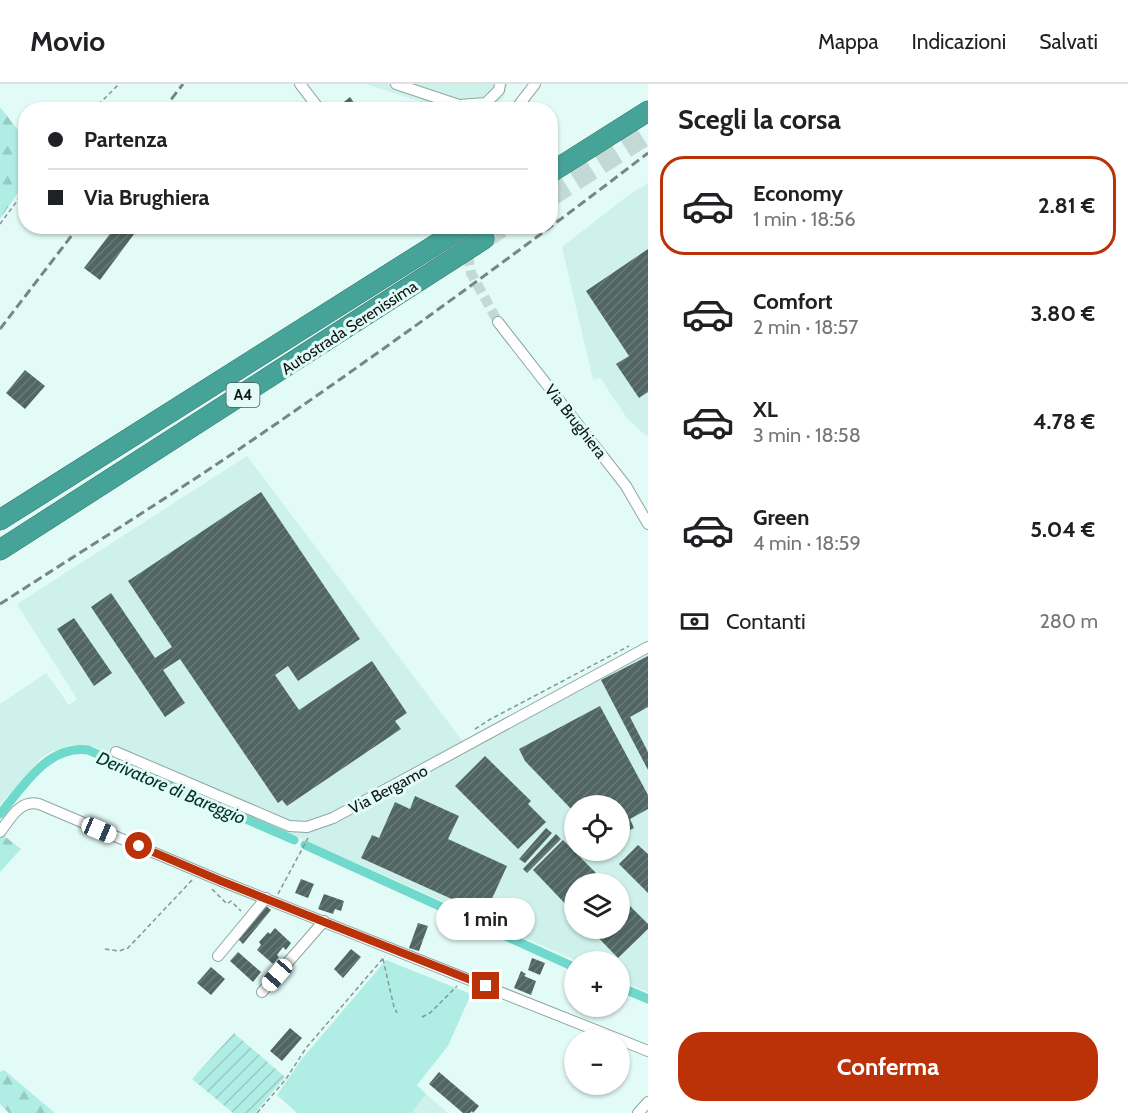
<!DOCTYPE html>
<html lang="it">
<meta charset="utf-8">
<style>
:root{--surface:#fff;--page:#f2f2f2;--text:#202124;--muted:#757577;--line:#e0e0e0;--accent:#bb3208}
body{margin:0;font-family:Cabin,sans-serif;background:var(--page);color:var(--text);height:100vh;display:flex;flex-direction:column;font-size:22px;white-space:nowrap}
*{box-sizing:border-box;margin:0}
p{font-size:20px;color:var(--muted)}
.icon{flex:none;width:33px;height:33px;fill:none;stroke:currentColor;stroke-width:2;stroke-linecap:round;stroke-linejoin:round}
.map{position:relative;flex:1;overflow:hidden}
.details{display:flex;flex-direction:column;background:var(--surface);width:480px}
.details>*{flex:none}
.guide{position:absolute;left:18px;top:18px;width:540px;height:132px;border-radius:24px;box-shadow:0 2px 4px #0004;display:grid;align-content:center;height:132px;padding:0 30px;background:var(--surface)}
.buttons{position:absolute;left:564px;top:711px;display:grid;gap:12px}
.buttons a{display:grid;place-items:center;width:66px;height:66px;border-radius:50%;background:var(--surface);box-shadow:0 2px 4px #0004;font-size:30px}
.end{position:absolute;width:27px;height:27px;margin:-14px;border:8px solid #bb3208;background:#fff;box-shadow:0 0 0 3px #fff}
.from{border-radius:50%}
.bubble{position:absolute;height:42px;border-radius:21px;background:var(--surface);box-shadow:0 2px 4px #0004;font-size:20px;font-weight:800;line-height:42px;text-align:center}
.car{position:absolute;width:18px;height:36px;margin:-18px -9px;border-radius:8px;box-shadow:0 0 4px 2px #0007;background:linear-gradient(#fff 24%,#345 0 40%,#fff 0 76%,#345 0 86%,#fff 0)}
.guide b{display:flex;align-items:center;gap:21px;height:57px;font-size:22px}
.guide b+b{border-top:2px solid var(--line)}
.guide i{width:15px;height:15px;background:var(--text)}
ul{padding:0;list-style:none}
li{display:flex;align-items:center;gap:18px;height:99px;margin:0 12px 9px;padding:0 18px;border:3px solid transparent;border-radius:24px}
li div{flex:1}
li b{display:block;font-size:22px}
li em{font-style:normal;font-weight:800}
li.active{border-color:var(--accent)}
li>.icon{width:54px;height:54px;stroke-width:1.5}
h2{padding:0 30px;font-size:27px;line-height:72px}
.pay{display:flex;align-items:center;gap:15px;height:66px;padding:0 30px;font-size:22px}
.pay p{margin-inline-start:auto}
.button{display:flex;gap:12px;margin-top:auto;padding:12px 30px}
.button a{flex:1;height:69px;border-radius:24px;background:var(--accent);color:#fff;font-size:24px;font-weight:800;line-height:69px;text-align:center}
header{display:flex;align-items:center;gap:36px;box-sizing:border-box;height:84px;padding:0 30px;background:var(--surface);border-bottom:2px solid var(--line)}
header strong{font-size:28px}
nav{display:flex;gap:33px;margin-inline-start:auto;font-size:21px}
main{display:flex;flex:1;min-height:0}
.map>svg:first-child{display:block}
.built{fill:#cff1eb;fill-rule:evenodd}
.green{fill:#b0eee5}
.forest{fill:url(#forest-firs)}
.garden{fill:url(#garden-furrows)}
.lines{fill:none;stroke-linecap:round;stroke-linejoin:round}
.canal{stroke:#6fd9cc;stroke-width:9}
.building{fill:url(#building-hatch)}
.street-tunnel{stroke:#c3d9d5;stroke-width:10;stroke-dasharray:10 5;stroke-linecap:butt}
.highway-tunnel{stroke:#c3d9d5;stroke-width:20;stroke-dasharray:20 10;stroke-linecap:butt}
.street-casing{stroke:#8fa6a2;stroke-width:12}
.highway-casing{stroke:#33726a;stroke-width:21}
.path{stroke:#859693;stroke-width:1.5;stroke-dasharray:4.5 3;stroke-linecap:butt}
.street{stroke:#fff;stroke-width:10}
.highway{stroke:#46a398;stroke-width:20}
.rail{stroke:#768683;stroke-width:3;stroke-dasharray:9 4.5;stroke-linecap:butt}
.route{stroke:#bb3208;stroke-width:8}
.labels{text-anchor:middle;stroke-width:6;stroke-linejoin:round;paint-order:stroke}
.shield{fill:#e3fbf7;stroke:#4f5b5a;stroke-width:1.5}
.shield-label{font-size:15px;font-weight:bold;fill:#0f1716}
.street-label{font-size:16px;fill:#0f1716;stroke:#e3fbf7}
.water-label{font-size:18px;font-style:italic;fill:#00332e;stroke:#e3fbf7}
</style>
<header>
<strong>Movio</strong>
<nav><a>Mappa</a><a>Indicazioni</a><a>Salvati</a></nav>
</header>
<main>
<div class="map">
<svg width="648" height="1029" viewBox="0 0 648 1029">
<defs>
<pattern id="forest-firs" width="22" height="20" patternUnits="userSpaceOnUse" patternTransform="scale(1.5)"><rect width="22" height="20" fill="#b0eee5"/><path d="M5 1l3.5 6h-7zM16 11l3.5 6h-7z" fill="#96cbc4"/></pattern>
<pattern id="garden-furrows" width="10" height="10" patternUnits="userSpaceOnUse" patternTransform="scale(1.5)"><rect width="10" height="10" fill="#b0eee5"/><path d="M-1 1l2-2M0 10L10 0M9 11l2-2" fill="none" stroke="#96cbc4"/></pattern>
<pattern id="building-hatch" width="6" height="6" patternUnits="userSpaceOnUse" patternTransform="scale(1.5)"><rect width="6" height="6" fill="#516663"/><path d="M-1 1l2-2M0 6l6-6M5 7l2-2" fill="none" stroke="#6a7b78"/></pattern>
</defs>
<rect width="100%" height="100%" fill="#e3fbf7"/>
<path class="built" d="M366,0H508L504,13L490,26L444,25Z
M648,99V351L646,352L627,334L600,294L593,296L562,163L630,110Z
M247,372L464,659L648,559V908L620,896V878L577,877L95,663L71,661L51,668L41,674L0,721V620L46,589L69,621L77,615L17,520ZM574,722H620V766H574ZM574,800H620V844H574Z
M426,1010L448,1029H415L413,1027Z"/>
<path class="green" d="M386,876L471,910L448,962L417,1001L426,1010L413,1027L415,1029H297L277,1011L301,976Z"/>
<path class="forest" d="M0,23L26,56L25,99L0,135Z
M3,751L21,765L0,788V754Z
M4,986L55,1029H9L0,1020V988Z"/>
<path class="garden" d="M234,949L285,993L255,1029H233L192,995Z"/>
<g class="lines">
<path class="canal" d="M0,730C23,703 47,661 88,666L294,756
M305,761L574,883
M620,903L648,915"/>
</g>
<path class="building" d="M350,13L359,26H334Z
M116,142H140L100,196L84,184Z
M648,165V308L639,314L616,280L629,272L586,207Z
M25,286L45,302L25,325L6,309Z
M261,408L360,555L298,597L288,582L275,591L299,626L372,577L407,629L395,637L401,645L287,722L282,716L278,719L180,575L163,586L185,619L165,633L91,523L111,509L155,574L172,563L128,497Z
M74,534L112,589L94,602L57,545Z
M648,572V623L630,633L648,668V686L601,596Z
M600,622L648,711V725L630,735L634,744L620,751V722H574V728L525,677L519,665Z
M485,672L531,717L528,720L546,738L518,765L455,702Z
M415,712L459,732L448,755L507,782L485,830L361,774L372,751L379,754L395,718L410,725Z
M546,744L552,749L525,779L519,775Z
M556,750L561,755L527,789L523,785Z
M563,756L607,800H574V829L533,786Z
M638,761L648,770V809L619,780Z
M301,795L314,800L308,814L295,809Z
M324,810L344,817L341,827L335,825L333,830L318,825Z
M620,812L648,840V845L618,874L589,844H620Z
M265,821L271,826L243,860L237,854Z
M418,839L428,842L419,867L409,864Z
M275,844L291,859L286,866L283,863L277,871L279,873L273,880L257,866L261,861L259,858L268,848L270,850Z
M351,865L361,873L343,894L334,885Z
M238,868L261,888L253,898L230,877Z
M532,874L545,879L540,891L528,886Z
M211,883L225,895L211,911L197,899Z
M521,887L526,890L524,892L536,897L531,911L514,904Z
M290,944L302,954L282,977L270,967Z
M439,988L479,1022L473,1029L472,1027L470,1029H463L429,1000Z"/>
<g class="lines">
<path class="street-tunnel" d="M463,142L471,189L498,238"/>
<path class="highway-tunnel" d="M550,113L648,50
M484,155L504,142"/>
<g class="street-casing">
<path id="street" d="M300,0L320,26
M396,0L459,21L486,19L499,6L500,0
M515,26L535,0
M498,238L626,402L648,440
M116,668L289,742L307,743L333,734L648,563
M0,748C10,735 20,715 39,720L221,797L648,967
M218,872L266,814
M262,908L324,837
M638,1029L648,1018"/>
</g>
<g class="highway-casing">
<path id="highway" d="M550,89L648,27
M0,436L465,142
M0,466L484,155"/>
</g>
<path class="path" d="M93,26L119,0
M0,140L26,105
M475,645L489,636L629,562
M212,805L227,820L231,817L241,827
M278,810L308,754
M105,865L119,867L128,864L193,795
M383,875L394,923L397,929
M422,933L430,929L457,902
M257,1029L286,995L306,964L385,872"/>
<use href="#street" class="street"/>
<use href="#highway" class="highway"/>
<path class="rail" d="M163,26L183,0
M0,245L79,142
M0,520C76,471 153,423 229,372C372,275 511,174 648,69"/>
</g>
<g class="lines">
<path class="route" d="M139,762L221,797L486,902"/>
</g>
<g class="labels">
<rect class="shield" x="226.5" y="299" width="33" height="24" rx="4.5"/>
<g class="shield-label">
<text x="243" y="316">A4</text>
</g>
<g class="street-label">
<text transform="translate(349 243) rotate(-33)" y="6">Autostrada Serenissima</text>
<text transform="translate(576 337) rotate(52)" y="6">Via Brughiera</text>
<text transform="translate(388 705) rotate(-28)" y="6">Via Bergamo</text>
</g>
<g class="water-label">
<text transform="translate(171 704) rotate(23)" y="6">Derivatore di Bareggio</text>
</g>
</g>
</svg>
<div class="buttons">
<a><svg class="icon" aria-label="locate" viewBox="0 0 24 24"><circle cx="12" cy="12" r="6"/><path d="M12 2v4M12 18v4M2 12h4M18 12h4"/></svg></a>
<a><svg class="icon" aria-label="layers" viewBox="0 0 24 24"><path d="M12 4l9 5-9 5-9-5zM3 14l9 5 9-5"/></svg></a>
<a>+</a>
<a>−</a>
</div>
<i class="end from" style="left:139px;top:762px"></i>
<i class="end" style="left:486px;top:902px"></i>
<div class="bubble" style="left:436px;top:814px;width:99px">1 min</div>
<i class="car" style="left:99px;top:746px;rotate:113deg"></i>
<i class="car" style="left:277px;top:891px;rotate:221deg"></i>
<div class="guide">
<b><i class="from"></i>Partenza</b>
<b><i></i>Via Brughiera</b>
</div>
</div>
<section class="details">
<h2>Scegli la corsa</h2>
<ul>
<li class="active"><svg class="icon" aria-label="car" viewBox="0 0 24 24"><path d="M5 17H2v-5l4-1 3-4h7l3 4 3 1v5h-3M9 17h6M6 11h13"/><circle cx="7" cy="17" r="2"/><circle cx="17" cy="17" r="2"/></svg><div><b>Economy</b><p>1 min · 18:56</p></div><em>2.81 €</em></li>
<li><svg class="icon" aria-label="car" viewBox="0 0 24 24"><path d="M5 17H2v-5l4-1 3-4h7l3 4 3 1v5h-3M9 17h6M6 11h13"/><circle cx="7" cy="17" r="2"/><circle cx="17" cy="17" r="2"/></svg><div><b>Comfort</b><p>2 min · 18:57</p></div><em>3.80 €</em></li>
<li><svg class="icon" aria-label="car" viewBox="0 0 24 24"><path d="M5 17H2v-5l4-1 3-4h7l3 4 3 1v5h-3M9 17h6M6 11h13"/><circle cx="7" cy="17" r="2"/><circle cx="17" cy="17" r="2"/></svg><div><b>XL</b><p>3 min · 18:58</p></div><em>4.78 €</em></li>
<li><svg class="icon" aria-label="car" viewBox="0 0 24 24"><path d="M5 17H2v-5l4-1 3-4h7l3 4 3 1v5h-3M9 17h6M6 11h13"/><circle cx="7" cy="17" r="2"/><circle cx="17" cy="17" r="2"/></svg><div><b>Green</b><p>4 min · 18:59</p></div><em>5.04 €</em></li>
</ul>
<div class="pay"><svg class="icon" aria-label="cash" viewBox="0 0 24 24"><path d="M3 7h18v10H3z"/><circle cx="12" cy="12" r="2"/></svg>Contanti<p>280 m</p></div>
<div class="button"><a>Conferma</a></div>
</section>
</main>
